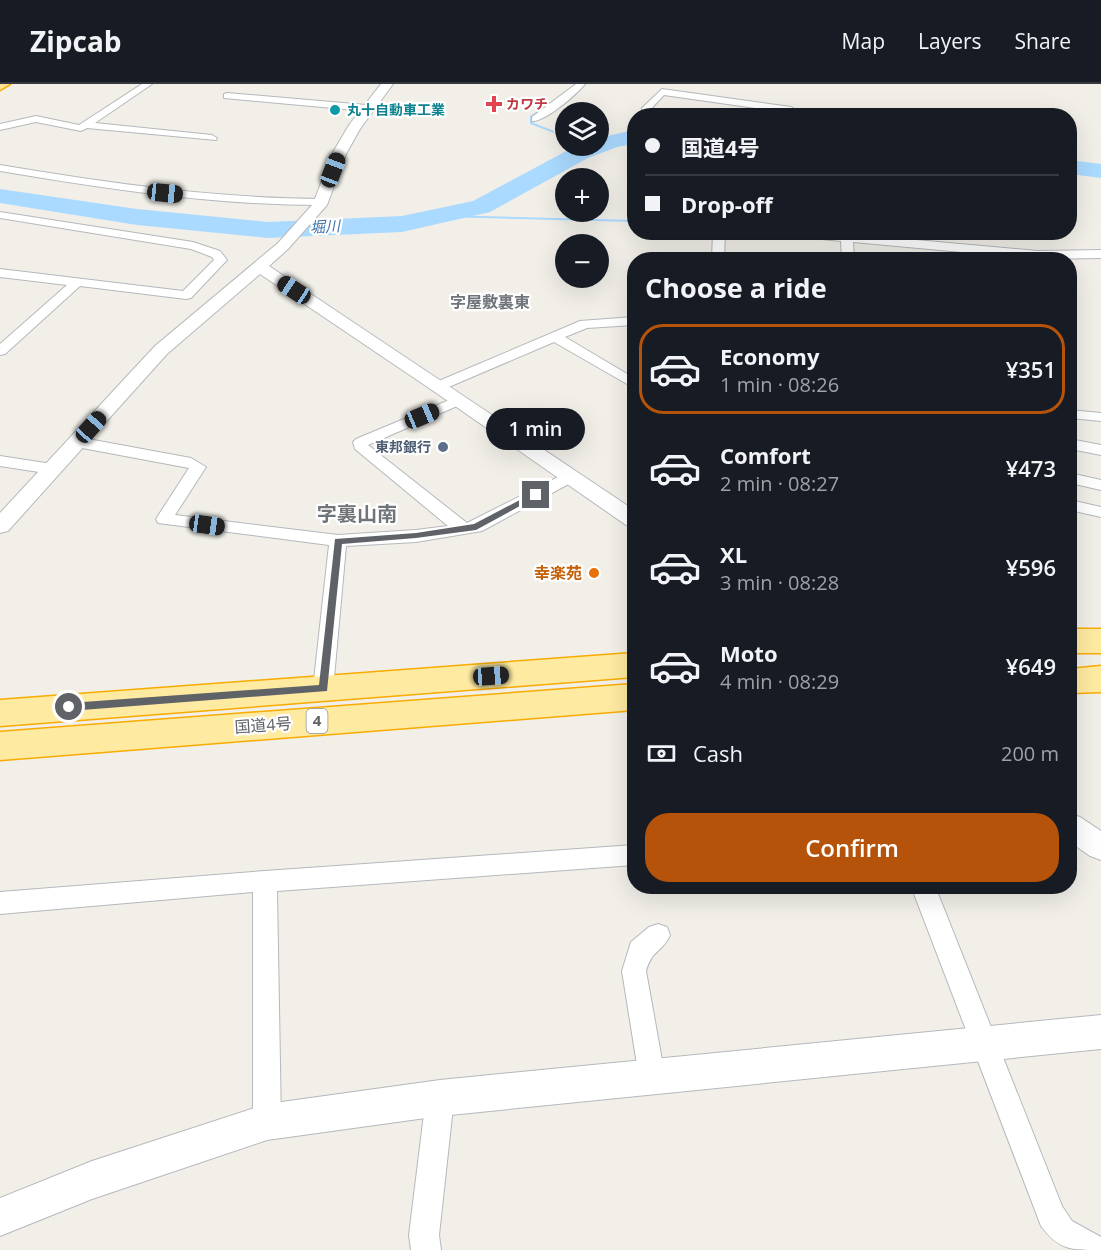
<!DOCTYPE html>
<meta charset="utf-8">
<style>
:root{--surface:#171b24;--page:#20242c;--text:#f1f3f6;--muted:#9ea1a6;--line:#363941;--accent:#b45309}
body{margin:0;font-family:"Open Sans","Noto Sans JP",sans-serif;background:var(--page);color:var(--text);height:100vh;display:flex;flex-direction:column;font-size:22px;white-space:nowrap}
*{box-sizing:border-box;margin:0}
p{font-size:20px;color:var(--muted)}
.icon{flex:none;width:33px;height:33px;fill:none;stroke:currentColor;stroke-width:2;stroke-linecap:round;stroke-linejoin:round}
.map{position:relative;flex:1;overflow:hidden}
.details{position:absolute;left:627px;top:168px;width:450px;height:642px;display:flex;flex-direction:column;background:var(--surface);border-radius:24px;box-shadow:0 6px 24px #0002}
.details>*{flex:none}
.banner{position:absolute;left:627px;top:24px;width:450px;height:132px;border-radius:24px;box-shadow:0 6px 24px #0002;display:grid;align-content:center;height:132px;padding:0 18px;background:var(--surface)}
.tools{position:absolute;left:555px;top:18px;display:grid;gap:12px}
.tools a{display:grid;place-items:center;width:54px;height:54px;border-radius:50%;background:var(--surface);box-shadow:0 6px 24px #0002;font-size:30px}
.end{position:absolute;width:27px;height:27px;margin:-14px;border:8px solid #5f6368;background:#fff;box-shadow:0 0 0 3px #fff}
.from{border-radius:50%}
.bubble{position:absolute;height:42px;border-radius:21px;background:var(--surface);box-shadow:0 6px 24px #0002;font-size:20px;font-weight:600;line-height:42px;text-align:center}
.car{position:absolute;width:18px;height:36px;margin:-18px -9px;border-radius:8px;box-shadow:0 0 4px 2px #0007;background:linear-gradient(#222 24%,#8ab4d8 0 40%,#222 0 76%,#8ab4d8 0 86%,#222 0)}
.banner b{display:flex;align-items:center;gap:21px;height:57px;font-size:22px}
.banner b+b{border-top:2px solid var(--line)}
.banner i{width:15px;height:15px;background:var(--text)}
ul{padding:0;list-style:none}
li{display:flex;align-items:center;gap:18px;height:90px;margin:0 12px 9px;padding:0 6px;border:3px solid transparent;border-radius:24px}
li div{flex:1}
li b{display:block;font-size:22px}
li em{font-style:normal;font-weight:600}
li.on{border-color:var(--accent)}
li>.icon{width:54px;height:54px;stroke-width:1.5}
h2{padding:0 18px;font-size:27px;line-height:72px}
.pay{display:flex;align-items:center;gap:15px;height:66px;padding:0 18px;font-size:22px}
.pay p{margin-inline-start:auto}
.primary-button{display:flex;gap:12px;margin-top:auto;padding:12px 18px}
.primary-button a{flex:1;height:69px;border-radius:24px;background:var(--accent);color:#fff;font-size:24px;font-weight:600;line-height:69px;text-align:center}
header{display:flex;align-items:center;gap:36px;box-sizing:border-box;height:84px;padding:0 30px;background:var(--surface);border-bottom:2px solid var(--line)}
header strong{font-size:28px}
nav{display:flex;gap:33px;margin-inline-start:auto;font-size:21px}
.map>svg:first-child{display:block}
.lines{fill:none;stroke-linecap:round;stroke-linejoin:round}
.stream{fill:#aadaff;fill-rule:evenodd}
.river{fill:#aadaff;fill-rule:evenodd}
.minor-casing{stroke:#b5b8bc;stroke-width:2}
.tertiary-casing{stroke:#b5b8bc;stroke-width:2}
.trunk-casing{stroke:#f9ab00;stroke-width:3}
.motorway-casing{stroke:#f9ab00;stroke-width:3}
.minor{fill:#fff;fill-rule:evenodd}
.tertiary{fill:#fff;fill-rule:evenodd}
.trunk{fill:#feeaa1;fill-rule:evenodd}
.motorway{fill:#fde293;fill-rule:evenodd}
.route{fill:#5f6368}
.health-dot{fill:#e0444e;stroke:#fff;stroke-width:2}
.culture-dot{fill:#0f9aa8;stroke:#fff;stroke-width:2}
.service-dot{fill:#5c6f8a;stroke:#fff;stroke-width:2}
.food-dot{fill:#e8710a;stroke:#fff;stroke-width:2}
.labels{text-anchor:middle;stroke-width:4.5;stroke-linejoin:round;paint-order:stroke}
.far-health-label{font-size:14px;font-weight:bold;fill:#be3a42;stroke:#fff;text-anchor:start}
.far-culture-label{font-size:14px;font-weight:bold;fill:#0d838f;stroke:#fff;text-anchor:start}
.far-service-label{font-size:14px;font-weight:bold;fill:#4e5e75;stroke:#fff;text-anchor:end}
.far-water-label{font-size:15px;font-style:italic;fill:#4174aa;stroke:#fff}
.shield{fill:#fff;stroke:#8f9295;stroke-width:1.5}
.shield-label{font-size:15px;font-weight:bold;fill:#5f6368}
.far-quarter-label{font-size:16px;font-weight:bold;fill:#70757a;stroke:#fff}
.food-label{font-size:16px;font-weight:bold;fill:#c56008;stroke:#fff;text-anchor:end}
.street-label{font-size:16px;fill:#5f6368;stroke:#fff}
.quarter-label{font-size:20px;font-weight:bold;fill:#70757a;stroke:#fff}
</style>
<header>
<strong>Zipcab</strong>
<nav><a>Map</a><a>Layers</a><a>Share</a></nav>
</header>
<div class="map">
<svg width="1101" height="1166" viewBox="0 0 1101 1166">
<rect width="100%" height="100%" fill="#f1efe8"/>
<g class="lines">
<path class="stream" d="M545,22L548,23L533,33L534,39L554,47V49L530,40V32Z
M585,62H590L596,64L594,65Z
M441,131L634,136V138L443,133H441Z"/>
<path class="river" d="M634,46V60L617,63L588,74L490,128L402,148L268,154L137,141L0,119V105L137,125L268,138L402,132L473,117L572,64L579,62H598V54Z
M1070,76L1101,80V94L1070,90Z"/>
<g class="minor-casing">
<path id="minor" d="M142,0H152L95,39L212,51L217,54L216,56L87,44L81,47L36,38L0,46V40L36,32L79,41Z
M576,0H585C576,11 545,38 532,37V33Z
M662,5L791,23L796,26L791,29L664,11L648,28H642V24Z
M227,9L366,21L371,24L366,27L224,14V10Z
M0,81C107,99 213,114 321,115L327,118L321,121C213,121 107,105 0,87Z
M0,128L193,158L220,167L227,176L191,214L186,215L80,202L5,270L0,271V260L67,201L0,193V185L183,207L214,176L212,173L191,165L0,134Z
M713,148H725L724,176H712Z
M779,148H828L1038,167L1101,166V174L1038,175L853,158L854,176H842L841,157L784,151Z
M634,233V241L587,244L565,253L634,294V304L554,258L444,305H434L432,302L434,299L580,237Z
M459,312L464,313L466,316L464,319L368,361L467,439L564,390H576L578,393L576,396L482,447L416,458L346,462L333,605L330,610L323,613L316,610L313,605L329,461L158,439L156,435L189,384L77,363L69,358L77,353L191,374L206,383L175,431L338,451L416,446L448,442L355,365L353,358L356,355Z
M1070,326L1101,329V337L1070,334Z
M1070,355L1101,361V371L1070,365Z
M0,372L52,380L60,385L52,390L0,382Z
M1070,389L1101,396V406L1070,399Z
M1070,416L1101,423V433L1070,426Z
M634,761V781L277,807L281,1038L277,1048L267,1052L257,1048L253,1038V808L0,830V808L265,787Z
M911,802H935L1062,1122L1072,1137L1101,1153V1166C1070,1166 1059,1166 1041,1142Z
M658,840L667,843L670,851C663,868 652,865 646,887L665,993L662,1003L652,1006L642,1003L639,993L622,887L631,858L649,843Z
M440,1000L450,1004L454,1014L439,1151L441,1166H411L409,1151L426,1014L430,1004Z"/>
</g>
<g class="tertiary-casing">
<path id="tertiary" d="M381,0H393L360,45L346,70L327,121L288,165L269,182L634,426V443L626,441L432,306L260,190L167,270L8,447L0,449V429L155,262L278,159L313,120L332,70L349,41Z
M1070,730L1080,733L1101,747V776L1090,772L1070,758Z
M1101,931V965L440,1032L267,1056L92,1115L0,1152V1114L92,1077L267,1020L440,996Z"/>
</g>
<g class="trunk-casing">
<path id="trunk" d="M1070,545H1101V569H1070Z
M634,569V593L0,642V616Z
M1101,582V608L1070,609V585Z
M634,600V626L0,676V648Z"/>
</g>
<g class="motorway-casing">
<path id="motorway" d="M0,0H10L0,6Z"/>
</g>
<use href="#minor" class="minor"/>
<use href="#tertiary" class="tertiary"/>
<use href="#trunk" class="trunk"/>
<use href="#motorway" class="motorway"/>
</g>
<path class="route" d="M533,409L540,411L476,446L416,454L342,460L327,607L69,627L64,623L69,619L319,601L335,455L416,449L474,440Z"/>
<path class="health-dot" d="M491 11h6v6h6v6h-6v6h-6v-6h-6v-6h6z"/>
<circle class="culture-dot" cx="335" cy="26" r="6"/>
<circle class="service-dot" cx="443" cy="363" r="6"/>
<circle class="food-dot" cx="594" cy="489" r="6"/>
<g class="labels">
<g class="far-health-label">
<text x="506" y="25">カワチ</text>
</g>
<g class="far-culture-label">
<text x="347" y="31">丸十自動車工業</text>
</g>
<g class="far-service-label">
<text x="431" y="368">東邦銀行</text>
</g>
<g class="far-water-label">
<text transform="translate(325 143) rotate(-3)" y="5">堀川</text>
</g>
<rect class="shield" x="306.5" y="625" width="21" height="24" rx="4.5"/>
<g class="shield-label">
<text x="317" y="642">4</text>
</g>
<g class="far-quarter-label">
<text x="490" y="224">字屋敷裏東</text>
</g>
<g class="food-label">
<text x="582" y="495">幸楽苑</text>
</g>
<g class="street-label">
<text transform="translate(263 641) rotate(-4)" y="6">国道4号</text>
</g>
<g class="quarter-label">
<text x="357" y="437">字裏山南</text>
</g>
</g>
</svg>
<div class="tools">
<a><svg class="icon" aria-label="layers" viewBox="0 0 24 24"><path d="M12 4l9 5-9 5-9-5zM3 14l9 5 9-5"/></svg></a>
<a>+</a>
<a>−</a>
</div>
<i class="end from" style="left:69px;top:623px"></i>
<i class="end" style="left:536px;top:411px"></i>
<div class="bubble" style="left:486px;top:324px;width:99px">1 min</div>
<i class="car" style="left:333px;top:86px;rotate:21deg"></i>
<i class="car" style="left:165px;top:109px;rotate:96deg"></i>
<i class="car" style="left:294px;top:206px;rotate:303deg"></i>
<i class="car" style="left:422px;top:332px;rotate:67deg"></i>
<i class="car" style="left:91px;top:343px;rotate:42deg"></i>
<i class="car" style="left:207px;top:441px;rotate:98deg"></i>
<i class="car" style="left:491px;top:592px;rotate:86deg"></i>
<div class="banner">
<b><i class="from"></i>国道4号</b>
<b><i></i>Drop-off</b>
</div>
<section class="details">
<h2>Choose a ride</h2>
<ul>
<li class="on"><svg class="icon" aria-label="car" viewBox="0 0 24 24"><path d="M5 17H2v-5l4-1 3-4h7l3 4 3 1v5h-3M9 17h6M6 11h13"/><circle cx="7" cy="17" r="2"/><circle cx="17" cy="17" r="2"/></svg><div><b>Economy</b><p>1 min · 08:26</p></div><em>¥351</em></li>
<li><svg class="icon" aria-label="car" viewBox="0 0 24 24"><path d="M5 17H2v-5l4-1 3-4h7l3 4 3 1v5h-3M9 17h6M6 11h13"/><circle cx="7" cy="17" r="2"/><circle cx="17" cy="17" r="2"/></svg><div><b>Comfort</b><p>2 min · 08:27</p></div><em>¥473</em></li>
<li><svg class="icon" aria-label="car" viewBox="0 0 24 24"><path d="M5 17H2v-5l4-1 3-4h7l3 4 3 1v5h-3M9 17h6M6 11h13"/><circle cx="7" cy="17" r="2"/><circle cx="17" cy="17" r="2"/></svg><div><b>XL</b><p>3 min · 08:28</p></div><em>¥596</em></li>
<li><svg class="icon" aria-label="car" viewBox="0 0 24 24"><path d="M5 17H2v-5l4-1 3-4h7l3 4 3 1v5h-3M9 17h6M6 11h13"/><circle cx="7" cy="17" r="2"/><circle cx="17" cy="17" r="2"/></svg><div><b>Moto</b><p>4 min · 08:29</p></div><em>¥649</em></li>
</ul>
<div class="pay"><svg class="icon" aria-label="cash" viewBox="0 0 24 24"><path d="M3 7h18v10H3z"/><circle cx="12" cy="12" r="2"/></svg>Cash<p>200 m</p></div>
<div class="primary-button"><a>Confirm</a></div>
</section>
</div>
